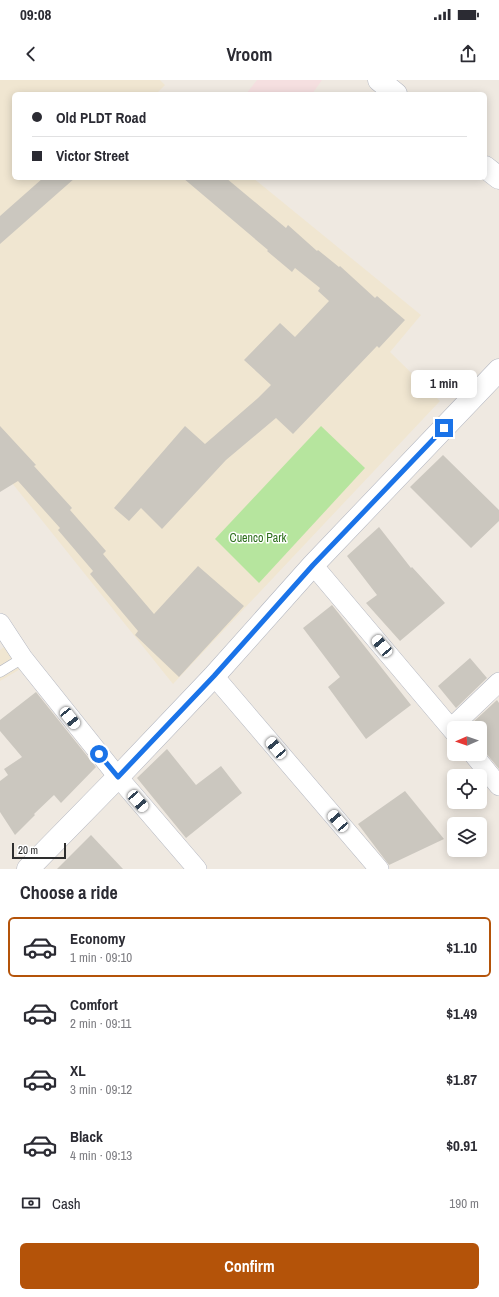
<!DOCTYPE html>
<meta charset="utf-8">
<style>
:root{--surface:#fff;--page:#f2f2f3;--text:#2b2b33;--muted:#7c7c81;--line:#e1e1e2;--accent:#b45309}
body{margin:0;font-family:"Archivo Narrow",sans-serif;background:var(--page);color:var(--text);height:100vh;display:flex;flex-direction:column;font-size:15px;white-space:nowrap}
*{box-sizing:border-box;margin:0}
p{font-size:13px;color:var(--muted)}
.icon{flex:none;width:22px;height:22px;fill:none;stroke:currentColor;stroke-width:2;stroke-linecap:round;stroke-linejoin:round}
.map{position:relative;height:789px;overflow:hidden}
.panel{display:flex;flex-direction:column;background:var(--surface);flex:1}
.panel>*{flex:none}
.banner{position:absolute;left:12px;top:12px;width:475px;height:88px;border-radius:6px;box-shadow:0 2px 10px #0003;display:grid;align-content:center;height:88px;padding:0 20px;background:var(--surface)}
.needle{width:26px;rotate:268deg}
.fabs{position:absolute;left:447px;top:641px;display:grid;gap:8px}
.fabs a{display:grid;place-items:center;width:40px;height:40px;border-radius:6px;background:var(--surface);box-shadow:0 2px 10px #0003;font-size:20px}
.scale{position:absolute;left:12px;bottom:10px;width:54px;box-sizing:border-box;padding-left:4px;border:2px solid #2e2e2e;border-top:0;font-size:11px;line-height:14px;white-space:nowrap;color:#2e2e2e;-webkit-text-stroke:3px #fff;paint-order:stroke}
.end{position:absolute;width:18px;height:18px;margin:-9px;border:5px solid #1a73e8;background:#fff;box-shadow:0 0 0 2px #fff}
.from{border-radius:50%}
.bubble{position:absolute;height:28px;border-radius:6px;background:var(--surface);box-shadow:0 2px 10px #0003;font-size:13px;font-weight:700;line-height:28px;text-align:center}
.car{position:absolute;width:12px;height:24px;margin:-12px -6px;border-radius:5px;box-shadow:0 0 3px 1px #0007;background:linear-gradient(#fff 24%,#345 0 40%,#fff 0 76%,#345 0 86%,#fff 0)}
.banner b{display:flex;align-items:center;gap:14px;height:38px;font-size:15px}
.banner b+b{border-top:1px solid var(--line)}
.banner i{width:10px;height:10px;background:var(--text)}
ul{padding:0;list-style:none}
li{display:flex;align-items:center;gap:12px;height:60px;margin:0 8px 6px;padding:0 12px;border:2px solid transparent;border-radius:6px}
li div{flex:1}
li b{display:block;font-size:15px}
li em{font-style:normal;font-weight:700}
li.selected{border-color:var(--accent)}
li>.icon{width:36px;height:36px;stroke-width:1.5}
h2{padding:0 20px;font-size:18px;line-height:48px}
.pay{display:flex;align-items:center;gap:10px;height:44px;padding:0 20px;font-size:15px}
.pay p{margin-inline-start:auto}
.primary-button{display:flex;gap:8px;margin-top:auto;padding:8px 20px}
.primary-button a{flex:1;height:46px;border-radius:6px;background:var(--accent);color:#fff;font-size:16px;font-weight:700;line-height:46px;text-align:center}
.status{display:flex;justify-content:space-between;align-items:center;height:28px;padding:0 20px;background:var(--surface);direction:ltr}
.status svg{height:11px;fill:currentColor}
header{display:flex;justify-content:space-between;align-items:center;height:52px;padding:0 20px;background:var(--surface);font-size:18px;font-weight:700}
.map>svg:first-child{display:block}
.education{fill:#f0e6d1}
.medical{fill:#f5dfe0}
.green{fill:#b6e59e}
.building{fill:#cbc7bf}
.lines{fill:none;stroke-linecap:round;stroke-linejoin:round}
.service-casing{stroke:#b4b7c1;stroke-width:11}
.minor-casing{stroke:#b4b7c1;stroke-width:20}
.tertiary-casing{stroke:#b4b7c1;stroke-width:23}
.secondary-casing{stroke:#b4b7c1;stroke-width:23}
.service{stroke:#fff;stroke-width:10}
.minor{stroke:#fff;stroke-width:19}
.tertiary{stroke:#fff;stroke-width:22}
.secondary{stroke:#fff;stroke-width:22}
.route{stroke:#1a73e8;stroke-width:5}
.labels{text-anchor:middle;stroke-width:3;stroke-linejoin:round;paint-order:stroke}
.park-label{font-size:12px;fill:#2c6e1b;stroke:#fff}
</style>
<div class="status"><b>09:08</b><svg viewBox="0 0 49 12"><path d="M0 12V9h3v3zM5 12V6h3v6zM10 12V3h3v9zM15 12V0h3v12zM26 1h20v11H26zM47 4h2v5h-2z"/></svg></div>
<header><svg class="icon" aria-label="back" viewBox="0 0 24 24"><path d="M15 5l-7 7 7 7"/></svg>Vroom<svg class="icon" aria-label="share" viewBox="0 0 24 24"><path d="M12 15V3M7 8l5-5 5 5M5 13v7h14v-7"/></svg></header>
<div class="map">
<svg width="499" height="789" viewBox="0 0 499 789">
<rect width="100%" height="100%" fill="#efe9e1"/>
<path class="education" d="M0,0H160L165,5L156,14H14V98H253L421,235L390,272L440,321L173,604L0,388Z
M5,566L22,588L0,601V570Z"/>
<path class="medical" d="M257,0H322L312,14H246Z"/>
<path class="green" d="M321,346L365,388L259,503L215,459Z"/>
<path class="building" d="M43,98H75L0,164V136Z
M183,98H226L286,148L288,145L317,171L318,170L339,187L340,186L375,218L377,216L405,240L379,268L377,266L293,354L276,338L226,380L162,449L141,428L129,441L114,428L185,346L205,364L258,318L271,305L244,280L280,243L295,257L329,221L318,211L320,208L295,188L292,192L267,171L268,170Z
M0,346L36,385L34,386L72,428L70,430L106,471L103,474L154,534L198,486L244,526L179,597L135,555L138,551L90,494L93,491L58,450L60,448L18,401L0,412Z
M443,375L499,430V441L471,468L410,407Z
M379,447L411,488L412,487L445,523L400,561L366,523L377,515L347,476Z
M332,525L411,625L366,659L328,607L340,597L303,548Z
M470,578L487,598L456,628L438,606Z
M36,612L96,687L61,723L54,715L34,734L35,735L15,755L0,732V701L8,695L4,689L22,677L0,651V640Z
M497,620L499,623V689L480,666V648H473L470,645Z
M167,669L196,705L221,686L242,713L186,758L137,698Z
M405,711L444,759L389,785L358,744Z
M91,755L123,789H57Z"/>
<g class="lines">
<g class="service-casing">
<path id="service" d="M0,592L23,578"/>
</g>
<g class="minor-casing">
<path id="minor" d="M313,485L454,652
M0,543L23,578L118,697L197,789
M214,596L379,789
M451,648L499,602
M473,674L499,706"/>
</g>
<g class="tertiary-casing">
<path id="tertiary" d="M28,789L118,697L214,596L313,485L499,290"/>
</g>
<g class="secondary-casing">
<path id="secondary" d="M379,0L396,14
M485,87L499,98"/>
</g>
<use href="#service" class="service"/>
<use href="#minor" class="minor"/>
<use href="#tertiary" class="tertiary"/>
<use href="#secondary" class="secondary"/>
</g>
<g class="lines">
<path class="route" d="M99,674L118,697L214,596L313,485L444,348"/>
</g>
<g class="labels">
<g class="park-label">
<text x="258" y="462">Cuenco Park</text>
</g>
</g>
</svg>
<div class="fabs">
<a><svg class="needle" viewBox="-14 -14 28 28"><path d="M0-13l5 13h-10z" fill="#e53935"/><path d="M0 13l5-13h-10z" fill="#7c7c81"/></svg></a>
<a><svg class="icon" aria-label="locate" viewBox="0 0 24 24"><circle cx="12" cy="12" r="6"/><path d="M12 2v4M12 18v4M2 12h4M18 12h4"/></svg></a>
<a><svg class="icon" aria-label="layers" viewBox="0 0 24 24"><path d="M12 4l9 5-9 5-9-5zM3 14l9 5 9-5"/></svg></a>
</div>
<div class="scale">20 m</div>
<i class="end from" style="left:99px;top:674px"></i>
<i class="end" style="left:444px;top:348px"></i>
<div class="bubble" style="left:411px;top:290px;width:66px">1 min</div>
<i class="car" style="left:382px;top:566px;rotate:320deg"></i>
<i class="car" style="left:70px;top:638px;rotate:141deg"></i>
<i class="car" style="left:276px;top:668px;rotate:320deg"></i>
<i class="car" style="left:138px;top:721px;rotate:139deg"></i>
<i class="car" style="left:338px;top:741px;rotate:319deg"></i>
<div class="banner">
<b><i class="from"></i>Old PLDT Road</b>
<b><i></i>Victor Street</b>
</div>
</div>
<section class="panel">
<h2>Choose a ride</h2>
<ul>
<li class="selected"><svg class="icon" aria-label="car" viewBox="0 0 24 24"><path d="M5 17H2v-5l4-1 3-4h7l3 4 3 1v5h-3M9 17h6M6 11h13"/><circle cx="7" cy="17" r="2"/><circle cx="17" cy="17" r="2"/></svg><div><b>Economy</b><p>1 min · 09:10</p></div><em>$1.10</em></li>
<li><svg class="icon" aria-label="car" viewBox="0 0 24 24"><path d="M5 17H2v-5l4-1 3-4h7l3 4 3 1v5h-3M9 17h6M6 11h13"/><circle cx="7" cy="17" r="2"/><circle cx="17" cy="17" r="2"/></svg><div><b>Comfort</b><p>2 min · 09:11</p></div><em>$1.49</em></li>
<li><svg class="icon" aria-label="car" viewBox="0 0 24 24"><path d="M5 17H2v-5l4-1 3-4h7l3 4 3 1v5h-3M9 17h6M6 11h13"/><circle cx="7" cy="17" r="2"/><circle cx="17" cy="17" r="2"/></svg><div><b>XL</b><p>3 min · 09:12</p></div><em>$1.87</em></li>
<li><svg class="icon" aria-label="car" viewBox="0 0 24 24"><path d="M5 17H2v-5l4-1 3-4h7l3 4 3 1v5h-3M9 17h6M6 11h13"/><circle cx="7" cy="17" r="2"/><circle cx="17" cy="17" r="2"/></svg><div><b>Black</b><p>4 min · 09:13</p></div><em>$0.91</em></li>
</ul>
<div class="pay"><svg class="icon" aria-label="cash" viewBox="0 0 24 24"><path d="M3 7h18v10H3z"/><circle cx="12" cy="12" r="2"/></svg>Cash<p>190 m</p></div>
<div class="primary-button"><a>Confirm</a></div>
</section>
